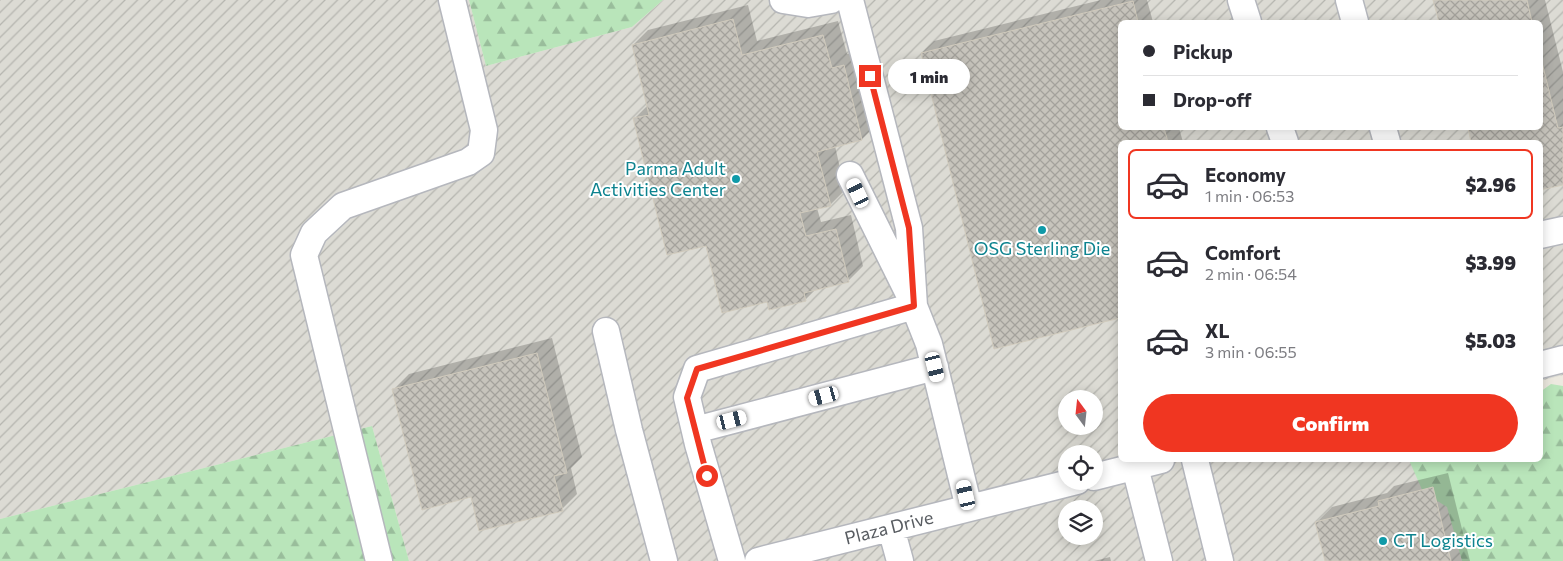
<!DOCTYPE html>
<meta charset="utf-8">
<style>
:root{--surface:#fff;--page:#f2f2f3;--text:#2b2b33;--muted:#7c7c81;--line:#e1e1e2;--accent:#f03621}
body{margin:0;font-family:Commissioner,sans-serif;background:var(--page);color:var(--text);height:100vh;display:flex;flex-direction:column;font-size:19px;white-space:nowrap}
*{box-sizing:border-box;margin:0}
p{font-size:16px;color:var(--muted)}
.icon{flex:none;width:28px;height:28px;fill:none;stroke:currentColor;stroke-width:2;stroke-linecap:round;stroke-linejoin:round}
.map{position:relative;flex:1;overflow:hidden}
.side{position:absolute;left:1118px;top:140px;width:425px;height:322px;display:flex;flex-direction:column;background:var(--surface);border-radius:8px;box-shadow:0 2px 12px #0003}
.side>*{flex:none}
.banner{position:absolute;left:1118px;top:20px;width:425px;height:110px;border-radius:8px;box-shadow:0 2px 12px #0003;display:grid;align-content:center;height:110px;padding:0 25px;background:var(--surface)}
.needle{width:32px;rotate:345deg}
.controls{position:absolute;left:1058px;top:390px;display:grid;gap:10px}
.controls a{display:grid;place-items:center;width:45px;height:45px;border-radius:50%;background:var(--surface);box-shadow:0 2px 12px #0003;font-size:25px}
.end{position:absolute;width:22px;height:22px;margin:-11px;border:6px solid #f03621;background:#fff;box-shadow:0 0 0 2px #fff}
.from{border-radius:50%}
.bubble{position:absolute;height:35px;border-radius:18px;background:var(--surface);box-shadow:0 2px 12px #0003;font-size:16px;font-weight:800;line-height:35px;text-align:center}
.car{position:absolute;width:15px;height:30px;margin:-15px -8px;border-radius:6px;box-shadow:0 0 4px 1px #0007;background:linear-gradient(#fff 24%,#345 0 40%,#fff 0 76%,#345 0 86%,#fff 0)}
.banner b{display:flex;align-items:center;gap:18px;height:48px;font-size:19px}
.banner b+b{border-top:1px solid var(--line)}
.banner i{width:12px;height:12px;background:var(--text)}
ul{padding:9px 0 0;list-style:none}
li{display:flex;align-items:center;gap:15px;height:70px;margin:0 10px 8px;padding:0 15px;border:2px solid transparent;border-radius:8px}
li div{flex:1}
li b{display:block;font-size:19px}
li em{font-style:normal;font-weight:800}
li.current{border-color:var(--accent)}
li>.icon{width:45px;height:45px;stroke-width:1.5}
.cta{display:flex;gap:10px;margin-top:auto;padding:10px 25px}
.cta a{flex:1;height:58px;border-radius:30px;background:var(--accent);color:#fff;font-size:20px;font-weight:800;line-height:58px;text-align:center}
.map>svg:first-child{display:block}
.industrial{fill:url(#industrial-furrows);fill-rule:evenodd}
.forest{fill:url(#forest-firs)}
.shadow{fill:#0003}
.building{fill:url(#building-cross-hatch);stroke:#d1cbbd}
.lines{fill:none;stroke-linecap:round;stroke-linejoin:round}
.minor-casing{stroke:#b5b7bd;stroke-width:29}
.minor{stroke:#fff;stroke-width:26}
.route{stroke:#f03621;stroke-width:6}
.culture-dot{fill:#0f9aa8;stroke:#fff;stroke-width:2}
.labels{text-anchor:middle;stroke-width:4;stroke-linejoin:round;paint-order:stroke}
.culture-label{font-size:18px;fill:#0d838f;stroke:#fff;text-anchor:end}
.street-label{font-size:18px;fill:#585c61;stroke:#fff}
</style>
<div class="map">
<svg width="1563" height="561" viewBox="0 0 1563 561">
<defs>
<pattern id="industrial-furrows" width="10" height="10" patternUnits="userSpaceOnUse" patternTransform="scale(1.25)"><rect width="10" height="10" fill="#dcdbd4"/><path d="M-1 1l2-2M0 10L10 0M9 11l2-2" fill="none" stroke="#b5b5af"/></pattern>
<pattern id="forest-firs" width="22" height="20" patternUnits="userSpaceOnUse" patternTransform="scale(1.25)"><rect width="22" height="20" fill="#b9e5ba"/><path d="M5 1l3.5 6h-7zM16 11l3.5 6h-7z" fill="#99bd9b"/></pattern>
<pattern id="building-cross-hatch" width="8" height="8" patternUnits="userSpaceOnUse" patternTransform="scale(1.25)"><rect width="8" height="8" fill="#c7c4bc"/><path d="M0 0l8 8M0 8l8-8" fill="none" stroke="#a4a29c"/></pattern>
</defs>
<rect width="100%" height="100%" fill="#ece9df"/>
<path class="industrial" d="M0,0H469L486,66L632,27L663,0H1563V375L1540,381V142H1120V460H1435L1462,561H409L372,426L0,519ZM1120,22H1540V128H1120ZM1066,399H1094V426H1066ZM1066,454H1094V481H1066ZM1066,509H1094V536H1066Z"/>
<path class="forest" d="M469,0H663L632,27L486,66Z
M1551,384L1563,386V561H1462L1447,507L1423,492L1409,460H1540V392Z
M372,426L409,561H0V519Z"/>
<path class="shadow" d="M1101,0H1147L1153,22H1120V128H1179L1183,142H1120V317L922,53L934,41Z
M1435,0H1545L1563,72V184L1540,189V142H1473L1469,128H1540V22H1440Z
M748,5L757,41L838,21L847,54L859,51L877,124L862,139L835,146L845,190L830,205L817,208L821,222L851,215L863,266L848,281L817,288L805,300L768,301L707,244L634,119L648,105L633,45L648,30Z
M552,338L582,457L571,468L577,494L562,509L472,496L394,389L409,374Z
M1448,473L1470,561H1327L1317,522L1332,507L1387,493L1394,486Z
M1110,557L1111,561H1094Z"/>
<path class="building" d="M1433,0H1527L1532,22H1439Z
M1133,1L1138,22H1120V128H1164L1168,142H1120V318L994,349L921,53Z
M733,19L742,55L823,35L832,68L844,65L862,140L817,152L831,206L800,213L806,236L836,229L849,282L804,293L806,301L769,310L767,302L722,313L706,246L667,255L633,118L649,115L632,45Z
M1540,54L1558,128L1563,127V185L1540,190V142H1471L1468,128H1540Z
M537,353L567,473L554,476L563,511L479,531L471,497L422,510L392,389Z
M1433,487L1451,561H1325L1315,522L1379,506L1378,501Z"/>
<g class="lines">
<g class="minor-casing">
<path id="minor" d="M783,0L808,4L831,0
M850,0L909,228L914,306
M1241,0L1248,22
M1349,0L1355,22
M1280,128L1285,142
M1383,128L1387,142
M850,175L910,296
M1540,235L1563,230
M606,331L629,430L664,561
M1540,365L1563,359
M695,430L935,367
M1195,460L1220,561
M1135,467L1159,561
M1094,477L1161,460
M891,528L900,561
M379,561L304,255L314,233L343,206L468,162L481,153L484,130L452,0
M732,561L698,444L687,397L697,369L914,306L929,344L969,508
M758,561L1077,481"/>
</g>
<use href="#minor" class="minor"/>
</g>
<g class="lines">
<path class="route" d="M707,476L687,398L697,369L914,306L909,228L870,76"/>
</g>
<g class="culture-dot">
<circle cx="736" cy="179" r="5"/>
<circle cx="1042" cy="230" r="5"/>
<circle cx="1383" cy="541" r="5"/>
</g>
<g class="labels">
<g class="culture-label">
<text x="726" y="175">Parma Adult<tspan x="726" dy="21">Activities Center</tspan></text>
<text x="1042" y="255" text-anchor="middle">OSG Sterling Die</text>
<text x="1393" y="547" text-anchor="start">CT Logistics</text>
</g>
<g class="street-label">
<text transform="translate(889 528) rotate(-14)" y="6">Plaza Drive</text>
</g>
</g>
</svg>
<div class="controls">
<a><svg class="needle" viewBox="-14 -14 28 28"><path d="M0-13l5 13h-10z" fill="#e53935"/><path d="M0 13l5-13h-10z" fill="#7c7c81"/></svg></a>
<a><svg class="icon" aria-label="locate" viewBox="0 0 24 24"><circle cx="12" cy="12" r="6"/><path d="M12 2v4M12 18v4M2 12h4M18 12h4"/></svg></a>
<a><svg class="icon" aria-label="layers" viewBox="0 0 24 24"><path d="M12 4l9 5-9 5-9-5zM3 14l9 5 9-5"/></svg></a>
</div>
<i class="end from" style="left:707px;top:476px"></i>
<i class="end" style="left:870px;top:76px"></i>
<div class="bubble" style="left:888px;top:59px;width:82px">1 min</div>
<i class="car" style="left:858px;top:193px;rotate:335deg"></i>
<i class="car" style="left:935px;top:367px;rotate:166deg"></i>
<i class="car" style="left:824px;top:396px;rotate:255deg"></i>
<i class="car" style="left:732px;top:420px;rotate:76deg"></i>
<i class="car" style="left:966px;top:495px;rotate:347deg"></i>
<div class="banner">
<b><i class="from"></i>Pickup</b>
<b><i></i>Drop-off</b>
</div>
<section class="side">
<ul>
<li class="current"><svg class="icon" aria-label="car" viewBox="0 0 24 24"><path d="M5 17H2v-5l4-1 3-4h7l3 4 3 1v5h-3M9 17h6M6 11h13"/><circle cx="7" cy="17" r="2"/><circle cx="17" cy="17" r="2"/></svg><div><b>Economy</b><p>1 min · 06:53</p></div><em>$2.96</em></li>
<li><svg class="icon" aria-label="car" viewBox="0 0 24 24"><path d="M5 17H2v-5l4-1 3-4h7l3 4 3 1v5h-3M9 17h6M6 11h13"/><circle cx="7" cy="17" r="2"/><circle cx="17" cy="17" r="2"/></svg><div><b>Comfort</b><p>2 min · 06:54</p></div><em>$3.99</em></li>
<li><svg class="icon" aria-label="car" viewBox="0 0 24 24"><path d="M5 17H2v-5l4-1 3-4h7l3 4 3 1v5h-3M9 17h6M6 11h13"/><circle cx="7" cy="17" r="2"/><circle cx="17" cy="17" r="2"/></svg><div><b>XL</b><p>3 min · 06:55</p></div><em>$5.03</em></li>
</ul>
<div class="cta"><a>Confirm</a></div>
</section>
</div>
